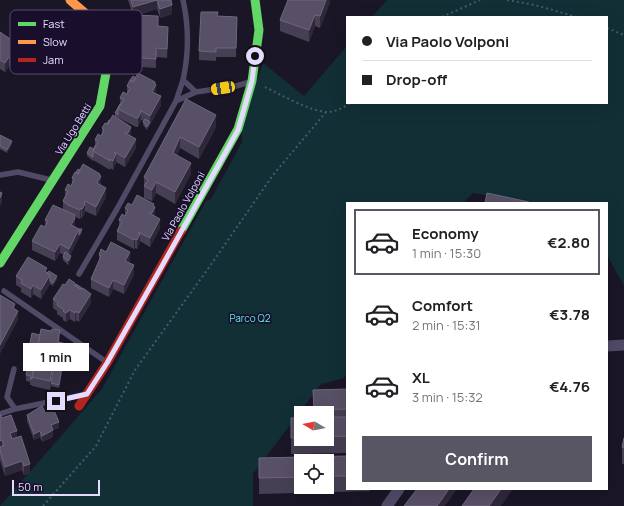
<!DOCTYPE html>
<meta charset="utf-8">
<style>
:root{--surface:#fff;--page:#f2f2f2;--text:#202124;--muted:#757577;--line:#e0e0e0;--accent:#595664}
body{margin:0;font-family:Manrope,sans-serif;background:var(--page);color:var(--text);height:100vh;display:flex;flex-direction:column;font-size:15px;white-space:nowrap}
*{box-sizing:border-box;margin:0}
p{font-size:13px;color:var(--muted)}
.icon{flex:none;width:22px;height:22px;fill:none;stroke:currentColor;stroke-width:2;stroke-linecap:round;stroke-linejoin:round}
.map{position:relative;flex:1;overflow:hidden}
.panel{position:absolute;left:346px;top:202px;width:262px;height:288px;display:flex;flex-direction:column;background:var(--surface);border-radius:0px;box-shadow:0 4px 16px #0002}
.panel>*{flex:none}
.top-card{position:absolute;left:346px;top:16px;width:262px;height:88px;border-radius:0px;box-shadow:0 4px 16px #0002;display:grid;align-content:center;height:88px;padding:0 16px;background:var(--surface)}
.needle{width:26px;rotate:280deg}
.controls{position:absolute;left:294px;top:406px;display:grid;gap:8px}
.controls a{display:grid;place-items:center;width:40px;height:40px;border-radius:0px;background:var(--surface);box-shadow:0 4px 16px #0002;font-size:20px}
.scale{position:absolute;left:12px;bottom:10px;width:88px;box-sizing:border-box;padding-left:4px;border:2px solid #e5dbff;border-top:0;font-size:11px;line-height:14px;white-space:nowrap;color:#e5dbff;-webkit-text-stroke:3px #190f2d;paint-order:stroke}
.end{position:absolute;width:18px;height:18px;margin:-9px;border:5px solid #e5dbff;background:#111;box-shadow:0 0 0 2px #111}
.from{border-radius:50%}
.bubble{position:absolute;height:28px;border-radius:0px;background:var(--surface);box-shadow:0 4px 16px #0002;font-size:13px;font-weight:700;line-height:28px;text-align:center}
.car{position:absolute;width:12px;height:24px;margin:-12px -6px;border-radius:5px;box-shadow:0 0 3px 1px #0007;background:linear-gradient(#f5c518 24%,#345 0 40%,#f5c518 0 76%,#345 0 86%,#f5c518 0)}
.top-card b{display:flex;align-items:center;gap:14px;height:38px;font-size:15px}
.top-card b+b{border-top:1px solid var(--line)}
.top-card i{width:10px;height:10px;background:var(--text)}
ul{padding:7px 0 0;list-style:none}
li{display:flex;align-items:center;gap:12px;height:66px;margin:0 8px 6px;padding:0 8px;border:2px solid transparent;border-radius:0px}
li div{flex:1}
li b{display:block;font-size:15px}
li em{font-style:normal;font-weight:700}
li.current{border-color:var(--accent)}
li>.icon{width:36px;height:36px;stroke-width:1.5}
.primary-button{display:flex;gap:8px;margin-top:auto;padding:8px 16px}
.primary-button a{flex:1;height:46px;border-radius:0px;background:var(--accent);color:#fff;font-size:16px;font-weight:700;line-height:46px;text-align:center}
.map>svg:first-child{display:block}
.green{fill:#122f36}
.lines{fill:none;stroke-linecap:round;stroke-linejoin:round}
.path{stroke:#4b566a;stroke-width:2;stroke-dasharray:2 3;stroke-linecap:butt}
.lane{stroke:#504a67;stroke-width:5.5}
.street{stroke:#504a67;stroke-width:11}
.fast{stroke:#63d668;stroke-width:9}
.slow{stroke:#ff974d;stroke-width:9}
.jam{stroke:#b3261e;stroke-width:9}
.wall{fill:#474054;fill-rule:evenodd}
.shaded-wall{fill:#2e283a}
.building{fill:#585066;stroke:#6e667e}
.route{stroke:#e5dbff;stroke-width:5}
.labels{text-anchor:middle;stroke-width:3.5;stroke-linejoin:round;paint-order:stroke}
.street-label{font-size:10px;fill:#e5dbff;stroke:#190f2d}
.park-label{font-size:10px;fill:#59ecdf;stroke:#190f2d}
.key{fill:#190f2d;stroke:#564c6c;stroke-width:1}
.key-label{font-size:11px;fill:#e5dbff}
</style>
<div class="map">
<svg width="624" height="506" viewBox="0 0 624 506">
<rect width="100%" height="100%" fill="#1b1626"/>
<path class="green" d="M387,0H624V286L607,255V203H530L473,193L463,203H347V373L344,378L321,384L253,474V506H0L102,389L206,201L211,199L242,142V124L263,63L304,96L347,46V103H607V17H372Z"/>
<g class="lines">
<path class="path" d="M507,0L535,5L577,17
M442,17L480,0
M607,28L624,35
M265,87C279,94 312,112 327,112C336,112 343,108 350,103
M43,506L96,446L135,370L210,266L273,175L326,112"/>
<path class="lane" d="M183,0C189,27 189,53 183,80L196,92L236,86L250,82
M176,101L183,80
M0,175L18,172L51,180
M79,274L117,209L176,101L196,92
M4,291L105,361
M14,369L7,397L15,409L83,395
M0,414L15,409"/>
<path class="street" d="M607,346L624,345
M387,506L399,489"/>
<path class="fast" d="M181,231L238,129L252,81L259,30L255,0
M0,263L100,106L106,73L101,42"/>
<path class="slow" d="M70,0L85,13L101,42"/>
<path class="jam" d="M79,406L107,363L181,231"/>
</g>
<path class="wall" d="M128,0H171L172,14L160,18L157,9L135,16L158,26L168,36L167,58L156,57V68L128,66V57L132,40L133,15Z
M330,0V2L320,28L315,26L309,42L280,31V20Z
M218,16L237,17L236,57H216V61L199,60V51Z
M0,32L25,58L17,71L9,66L5,72L0,69Z
M136,78L155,85L156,94L161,105L147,130L143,125L144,121L141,120L138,127H136L115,116V113L120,104V98L127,94V86Z
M186,99L216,127L199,159L180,148L177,155L191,174L175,204L156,193L152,201L144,198V177Z
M109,120L131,136L136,148L125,167L116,162V163L113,170L110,168V170L93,160V161L87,156V153L94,149L95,146V140L101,136L102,134V128L107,124Z
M0,135L12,144L7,153L0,149Z
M80,170L100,176L101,185L106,197L96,216L85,211V213L82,218L81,217L80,219L75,217V227L82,232L70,255L71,259L68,265L63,260V257L64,255L60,253L55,261L32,250V241L45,227V220L63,210V201L65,197V190L71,186L72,184V178L76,172Z
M132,205L154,206L155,216L160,228L150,247L140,241L137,249L135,248L134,249L117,240V231L119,227V220L125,215V208Z
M106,252L130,261L129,263L134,274L124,294L113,289L109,297L91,288V279L99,260V255Z
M47,273L57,279L53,286L50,284L41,299L33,294L31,298L21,292V288L16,285V276Z
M65,285H75L82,290L91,303L79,322L76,320L75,322L70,319L66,322L63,320V318L57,314V311L53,308V299Z
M60,339L59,343L67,347L64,363L62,362L61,366L57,365V364V366L62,371L59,388L51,386L50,390L32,386V385H30V382L26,381V375L37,355V353L29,351V348Z
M347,389V453L291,454V418H301V439H327V413H314L313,390Z
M45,412L59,428L53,430V437L42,442L40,437L34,440L27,421V415Z
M0,414L2,418L30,473L24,475L22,470L5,476L0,460Z
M624,438V464H622V447Z
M347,456V489H370V491L259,494V458ZM301,461H327V487H301Z"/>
<path class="shaded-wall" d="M157,0V9L133,16V7Z
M326,0H330V2L320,28V16Z
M172,5V14L160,18V9Z
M315,15V26L309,42V30Z
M25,49V58L17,71V62Z
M9,57V66L5,72V63Z
M155,82V85H156V94L152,92Z
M161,96V105L147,130V127L150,122V116Z
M141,112V121L138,127V118Z
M216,115V127L199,159V147Z
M131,127V136L128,142V133Z
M180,137V148L173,165V153Z
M136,139V148L125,167V158Z
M12,141V144L7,153V150Z
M115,152V157L116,154V163L113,170V161Z
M191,163V174L175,204V192Z
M100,174V178L101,176V185L97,183Z
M156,182V193L152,201V190Z
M106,188V197L96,216V207Z
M2,193V202L0,207V198Z
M85,201V213L82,218V209Z
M154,204V208L155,207V216L152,222V213Z
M81,208V217L80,219V210Z
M75,215V227L71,234V225Z
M160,219V228L150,247V238Z
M79,229H82V232L69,258V249Z
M140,234V243L137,249V240Z
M135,239V248L134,249V240Z
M60,244V253L55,261V252Z
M130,252V261L125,270V261Z
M71,256V259L68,265V261Z
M134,265V274L124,294V285Z
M50,275V284L41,299V290Z
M57,276V279L53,286V283Z
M113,280V289L109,297V288Z
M33,285V294L31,298V289Z
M91,294V303L79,322V313Z
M15,304V313L13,308Z
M70,310V319L66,322V313Z
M18,311V320L0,354V345Z
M76,311V320L75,322V313Z
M60,330V339L56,358V352Z
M57,352V361L56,369V360Z
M54,360V369L51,383L50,390V381Z
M62,367V371L59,388V385Z
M59,422V428L51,431V425Z
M53,430V437L42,442V436Z
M17,431V440L10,442V433Z
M40,431V437L34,440V434Z
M2,440V449L0,450V441Z
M22,461V470L5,476V467Z
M30,464V473L24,475V466Z
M449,489H457L445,506H437Z
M501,489H513L501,506H489Z"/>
<path class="building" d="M131,0H171L172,5L160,9L157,0L133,7Z
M288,0H326L320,16L315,15L309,30L280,20Z
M201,12H218L217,16L237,17L236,48H216V52L199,51Z
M133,15L158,16V26L168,27L167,49L156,48V59L128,57L131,40H135V33H132Z
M0,32L25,49L17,62L9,57L5,63L0,60Z
M138,73L155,82V84L156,85L152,92L161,96L150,116L140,110L141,112L138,118H136L118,109L124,99L120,98L123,92L127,94L130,88L127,86L130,80L133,82Z
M133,76L136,78L133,82L130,80Z
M186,99L216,115L199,147L180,137L173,153L191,163L175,192L156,182L152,190L144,186L148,180L144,177Z
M120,104H121L118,109V115L115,113Z
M113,115L131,127L128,133L126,132L125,133L136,139L125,158L115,152L114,153L116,154L113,161L110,159V161L93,151L98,141L95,140L98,134L101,136L104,130L102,128L105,123L108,124Z
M145,119L150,122L147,127L143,122Z
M109,120H110L108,124H107Z
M0,135L12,141L7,150L0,146Z
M95,146L93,151V157L87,153L90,147L94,149Z
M83,164L100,174L99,175L101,176L97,183L106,188L96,207L85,201L84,203L85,204L82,209L81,208L80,210L68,205L63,201L68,191L65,190L68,184L71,186L74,179L72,178L75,172L78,174Z
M78,169L80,170L78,174L76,172Z
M0,192L2,193L0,198Z
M487,193L529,202V203H485Z
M137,195L154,204L153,206L155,207L152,213L150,212L149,213L160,219L150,238L138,232L140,234L137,240L135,239L134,240L117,231L122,221L119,220L122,214L125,216L128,210L125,208L128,203L132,205Z
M53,205L75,215L74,217L75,218L71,225L79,229L69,249L60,244L55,252L32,241L41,225L45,227L48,221L45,220Z
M79,229H82L79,235Z
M111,242L130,252L125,261L134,265L124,285L113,280L109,288L91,279L101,256L99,255L101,249L106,252Z
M65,252L71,256L68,261L63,257Z
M28,257L47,268L45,271L50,275L41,290L33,285L31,289L21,283L22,280L16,276Z
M49,271L57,276L53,283L50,281V275L47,273Z
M69,279L75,283L74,285L82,290L83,288L91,294L79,313L76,311L75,313L70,310L66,313L63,311L64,310L57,305L58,303L53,299L63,284L65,285Z
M76,284L82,288L81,289L75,285Z
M0,295L15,304L13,308L18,311L0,345Z
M41,329L51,331L52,329L60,330L56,352H57L56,360H54L50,381L32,377L36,355L44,357L46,350L37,349Z
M32,333L40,335L37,350L29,348Z
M58,342L67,344L64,360L62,359L61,363L57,362L58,358H57V352Z
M30,354L37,355H36L32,379H30L31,376L26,375Z
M54,366L62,367L59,385L51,383Z
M347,389V409L314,410L313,390Z
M42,406L45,412L53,408L59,422L51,425L53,430L42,436L40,431L34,434L27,415Z
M0,414L2,418L11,415L17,431L10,433L12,439L21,436L30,464L24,466L22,461L5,467L0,451V447L4,445L2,440L0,441Z
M327,417H347V436L327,437Z
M291,418H301V437L291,438Z
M624,438V448L622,447Z
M347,456V476H327V461H301V477L259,478V458Z
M417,489H449L437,506H404Z
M474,489H501L489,506H462Z"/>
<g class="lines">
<path class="route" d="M56,401L87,394L107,363L162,266L238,130L252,81L255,56"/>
</g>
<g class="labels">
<g class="street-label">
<text transform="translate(73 129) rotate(-58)" y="4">Via Ugo Betti</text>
<text transform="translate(183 206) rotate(-61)" y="4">Via Paolo Volponi</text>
</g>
<g class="park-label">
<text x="250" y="322">Parco Q2</text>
</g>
</g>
<rect x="10" y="10" width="132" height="64" rx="6" class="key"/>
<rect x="18" y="22" width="18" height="4" fill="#63d668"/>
<rect x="18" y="40" width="18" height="4" fill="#ff974d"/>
<rect x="18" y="58" width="18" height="4" fill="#b3261e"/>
<g class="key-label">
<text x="43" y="28">Fast</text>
<text x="43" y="46">Slow</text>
<text x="43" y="64">Jam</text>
</g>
</svg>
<div class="controls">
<a><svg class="needle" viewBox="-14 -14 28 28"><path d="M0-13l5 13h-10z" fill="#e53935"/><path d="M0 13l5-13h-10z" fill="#757577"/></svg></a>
<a><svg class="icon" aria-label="locate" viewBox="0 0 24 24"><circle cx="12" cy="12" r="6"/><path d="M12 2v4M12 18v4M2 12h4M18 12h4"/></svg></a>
</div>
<div class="scale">50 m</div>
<i class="end from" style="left:255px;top:56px"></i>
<i class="end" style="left:56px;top:401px"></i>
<div class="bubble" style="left:23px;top:343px;width:66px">1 min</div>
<i class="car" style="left:223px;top:88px;rotate:261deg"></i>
<div class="top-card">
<b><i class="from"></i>Via Paolo Volponi</b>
<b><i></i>Drop-off</b>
</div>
<section class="panel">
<ul>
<li class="current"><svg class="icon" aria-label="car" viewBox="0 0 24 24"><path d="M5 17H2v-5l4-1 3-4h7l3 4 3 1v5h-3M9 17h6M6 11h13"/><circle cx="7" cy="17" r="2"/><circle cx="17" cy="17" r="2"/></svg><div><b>Economy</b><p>1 min · 15:30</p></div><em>€2.80</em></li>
<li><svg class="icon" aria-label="car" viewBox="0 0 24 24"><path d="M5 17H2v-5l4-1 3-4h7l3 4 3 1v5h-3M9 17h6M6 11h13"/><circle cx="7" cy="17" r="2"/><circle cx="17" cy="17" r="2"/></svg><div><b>Comfort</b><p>2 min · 15:31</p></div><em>€3.78</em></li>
<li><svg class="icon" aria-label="car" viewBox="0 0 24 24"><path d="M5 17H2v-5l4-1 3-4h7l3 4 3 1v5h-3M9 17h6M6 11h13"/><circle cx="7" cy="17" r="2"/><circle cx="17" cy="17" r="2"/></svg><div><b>XL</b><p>3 min · 15:32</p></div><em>€4.76</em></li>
</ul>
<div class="primary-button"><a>Confirm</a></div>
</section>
</div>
